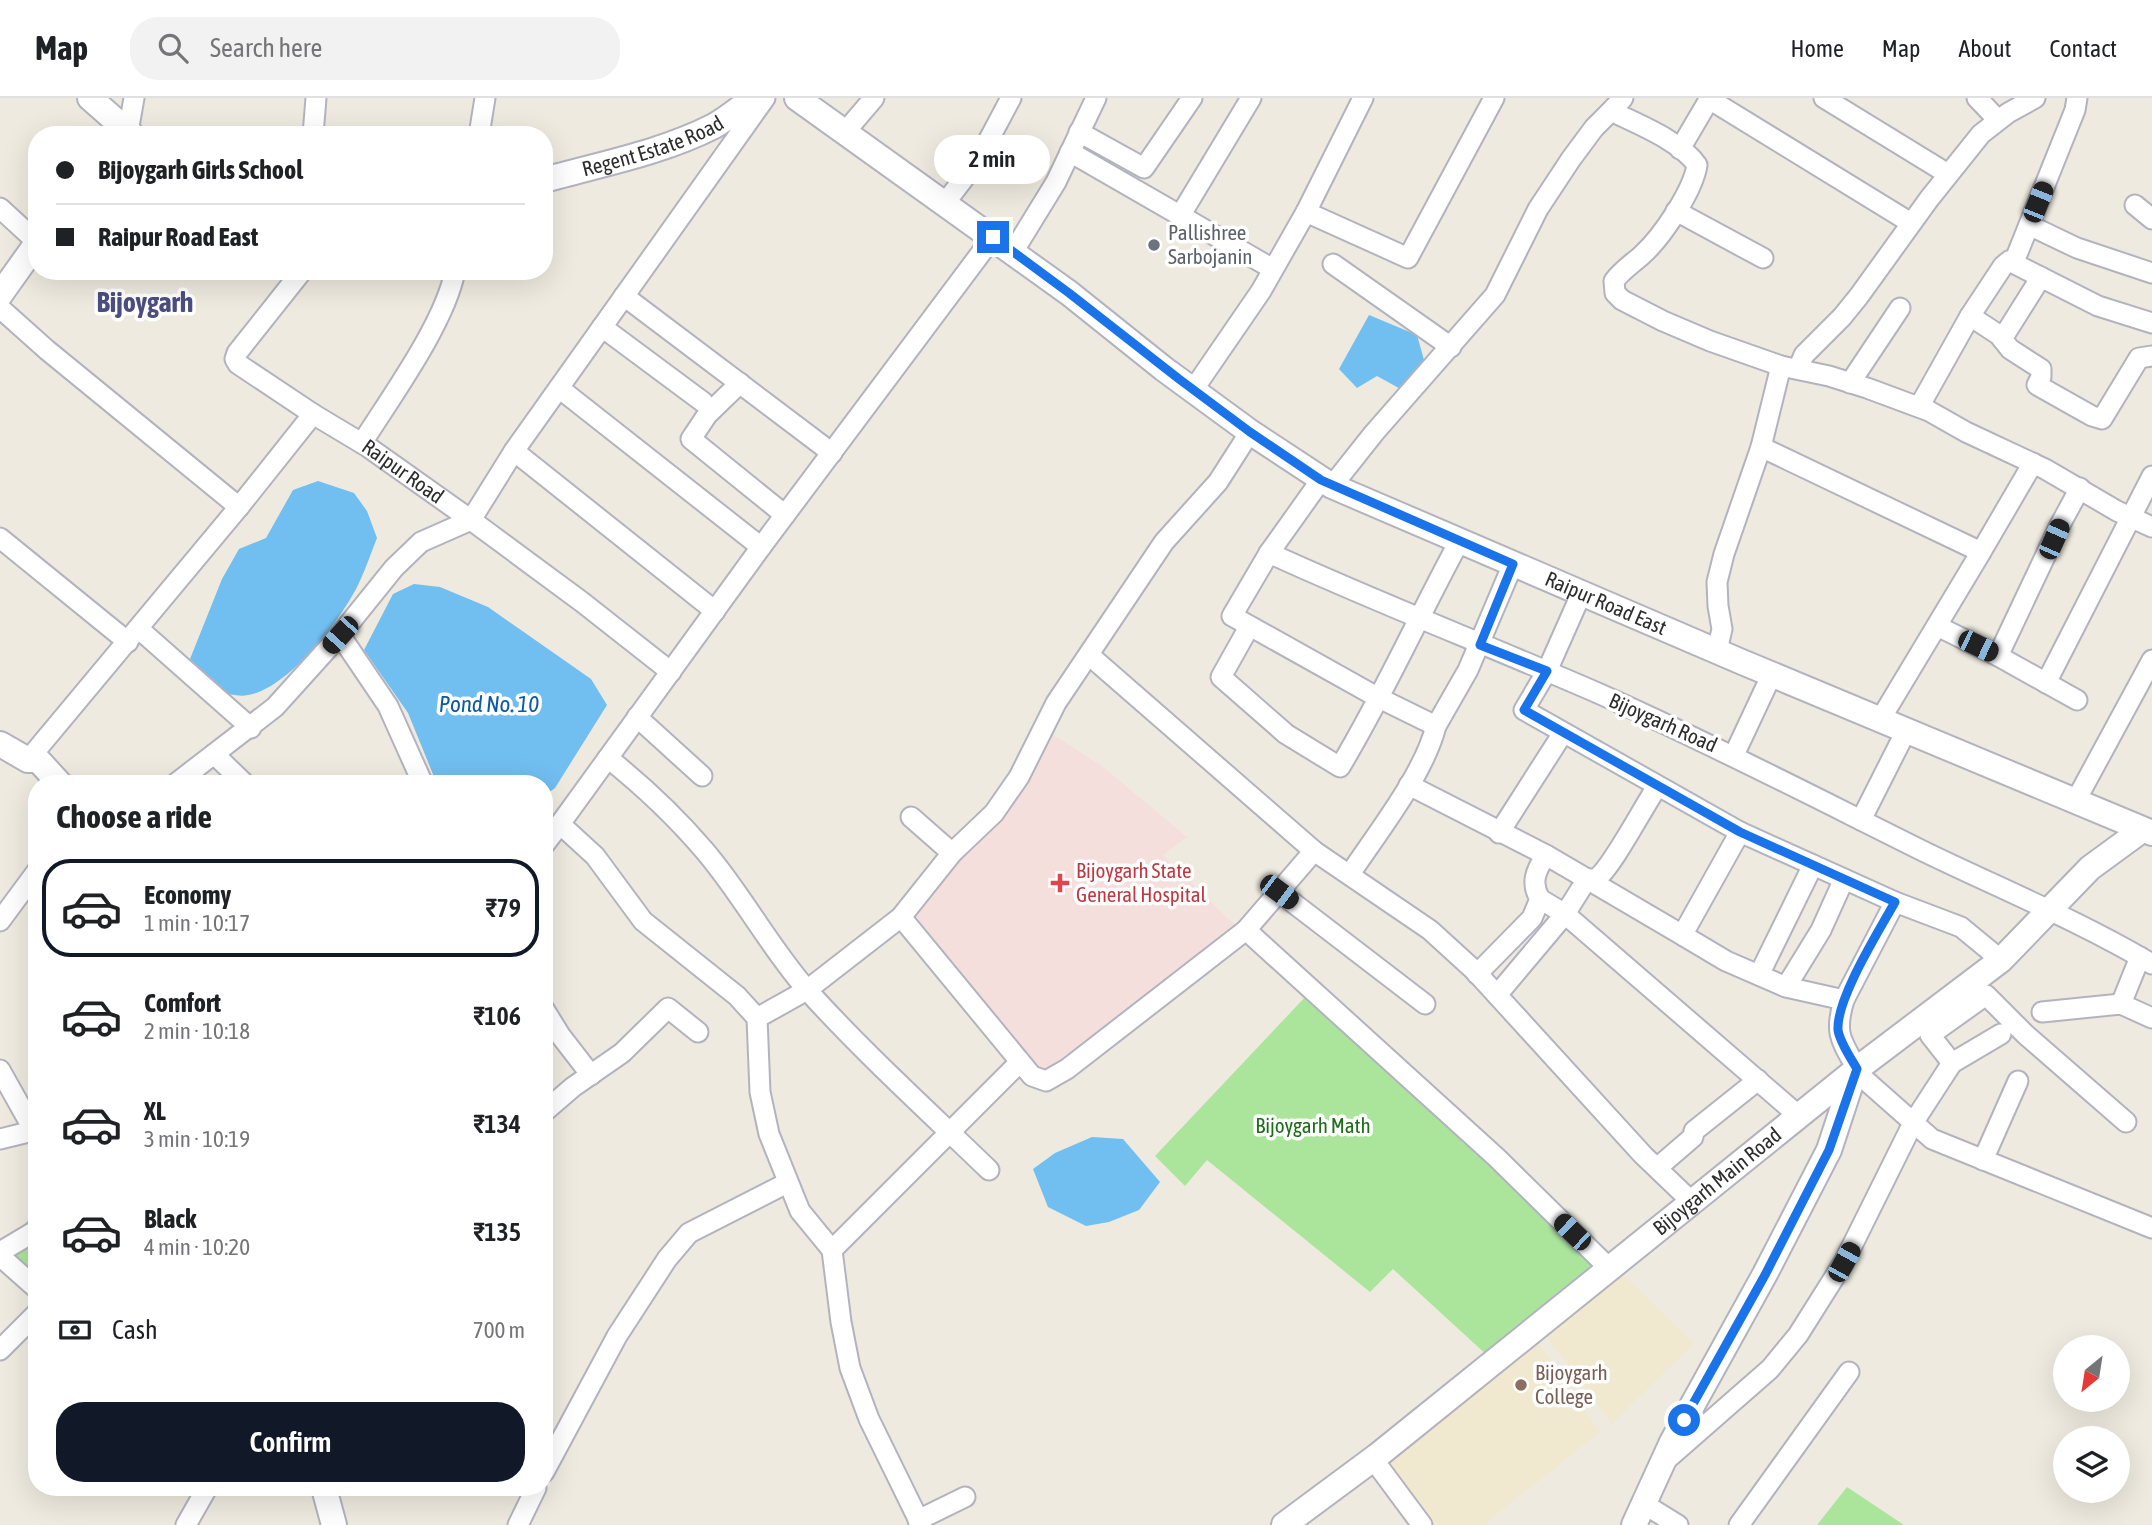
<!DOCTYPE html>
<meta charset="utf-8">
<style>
:root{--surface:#fff;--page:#f2f2f2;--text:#202124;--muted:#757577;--line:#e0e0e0;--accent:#111827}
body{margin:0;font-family:"Asap Condensed",sans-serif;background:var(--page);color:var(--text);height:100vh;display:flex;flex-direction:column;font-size:26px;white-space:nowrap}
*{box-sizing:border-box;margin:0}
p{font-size:23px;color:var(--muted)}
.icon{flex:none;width:38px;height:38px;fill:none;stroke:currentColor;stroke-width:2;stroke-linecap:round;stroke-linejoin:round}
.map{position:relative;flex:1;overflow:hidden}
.drawer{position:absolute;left:28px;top:677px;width:525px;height:721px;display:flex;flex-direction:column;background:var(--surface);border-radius:28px;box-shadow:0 7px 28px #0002}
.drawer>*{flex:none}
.top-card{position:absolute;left:28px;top:28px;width:525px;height:154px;border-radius:28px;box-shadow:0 7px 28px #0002;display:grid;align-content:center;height:154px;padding:0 28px;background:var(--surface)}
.needle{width:46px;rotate:210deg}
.controls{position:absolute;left:2053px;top:1237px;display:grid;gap:14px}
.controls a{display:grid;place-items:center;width:77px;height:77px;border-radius:50%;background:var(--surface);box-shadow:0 7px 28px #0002;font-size:35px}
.end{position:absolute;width:32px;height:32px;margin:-16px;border:9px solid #1a73e8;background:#fff;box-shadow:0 0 0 4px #fff}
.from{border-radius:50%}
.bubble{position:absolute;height:49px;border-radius:24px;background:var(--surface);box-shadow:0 7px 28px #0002;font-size:23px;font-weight:600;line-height:49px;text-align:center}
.car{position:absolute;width:21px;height:42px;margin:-21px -10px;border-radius:9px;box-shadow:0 0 5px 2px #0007;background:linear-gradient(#222 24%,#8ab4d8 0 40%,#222 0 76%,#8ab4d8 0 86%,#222 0)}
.top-card b{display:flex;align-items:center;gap:24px;height:66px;font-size:26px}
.top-card b+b{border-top:2px solid var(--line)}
.top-card i{width:18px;height:18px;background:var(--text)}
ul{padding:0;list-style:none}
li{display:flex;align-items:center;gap:21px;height:98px;margin:0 14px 10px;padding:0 14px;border:4px solid transparent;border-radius:28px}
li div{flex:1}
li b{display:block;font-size:26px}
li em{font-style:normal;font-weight:600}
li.selected{border-color:var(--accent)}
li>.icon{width:63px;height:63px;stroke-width:1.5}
h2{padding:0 28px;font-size:32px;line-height:84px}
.pay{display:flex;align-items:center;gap:18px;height:77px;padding:0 28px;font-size:26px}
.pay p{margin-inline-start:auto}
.primary-button{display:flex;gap:14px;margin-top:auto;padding:14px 28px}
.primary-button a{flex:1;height:80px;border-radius:28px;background:var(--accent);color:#fff;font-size:28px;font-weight:600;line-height:80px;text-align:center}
header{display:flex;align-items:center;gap:42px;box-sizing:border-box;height:98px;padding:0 35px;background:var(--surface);border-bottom:2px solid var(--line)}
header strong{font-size:33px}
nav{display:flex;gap:38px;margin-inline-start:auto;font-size:24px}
.search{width:490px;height:63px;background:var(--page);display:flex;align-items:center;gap:18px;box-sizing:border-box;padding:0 24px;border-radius:28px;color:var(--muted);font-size:26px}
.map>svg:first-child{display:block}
.education{fill:#f0e9cf}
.medical{fill:#f5dfdd}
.green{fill:#aae59b}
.water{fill:#71bef1}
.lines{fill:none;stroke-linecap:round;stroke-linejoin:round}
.minor-casing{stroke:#b3b3c0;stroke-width:23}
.tertiary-casing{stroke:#b3b3c0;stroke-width:28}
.minor{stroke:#fff;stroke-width:19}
.tertiary{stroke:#fff;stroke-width:24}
.route{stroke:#1a73e8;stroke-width:9}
.worship-dot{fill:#6b7280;stroke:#fff;stroke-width:2.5}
.health-dot{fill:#e0444e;stroke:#fff;stroke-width:2.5}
.education-dot{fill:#8d6e63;stroke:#fff;stroke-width:2.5}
.labels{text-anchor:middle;stroke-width:7;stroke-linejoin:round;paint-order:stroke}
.street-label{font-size:21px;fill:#2d2d2d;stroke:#fff}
.worship-label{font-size:21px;fill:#5b616d;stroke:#fff;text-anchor:start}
.health-label{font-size:21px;fill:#be3a42;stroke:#fff;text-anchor:start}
.park-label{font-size:21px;fill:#1f6d19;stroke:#fff}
.education-label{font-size:21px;fill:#785e54;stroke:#fff;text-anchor:start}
.water-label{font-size:23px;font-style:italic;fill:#0b5aa3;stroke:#fff}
.district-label{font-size:28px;font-weight:bold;fill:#4b4e7f;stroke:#fff}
</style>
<header>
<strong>Map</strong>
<div class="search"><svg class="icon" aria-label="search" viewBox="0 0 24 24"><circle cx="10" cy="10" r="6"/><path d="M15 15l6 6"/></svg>Search here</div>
<nav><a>Home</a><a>Map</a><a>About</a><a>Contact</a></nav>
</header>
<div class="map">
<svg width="2152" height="1427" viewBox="0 0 2152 1427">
<rect width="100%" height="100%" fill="#eeeadf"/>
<path class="education" d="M1616,1170L1694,1245L1612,1326L1542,1233Z
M1534,1239L1600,1334L1483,1427H1429L1380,1364Z"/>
<path class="medical" d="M1047,633L1102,668L1187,739L1163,757L1238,830L1065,967L1039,977L901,814L1022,683Z"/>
<path class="green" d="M1309,895L1598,1168L1489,1259L1393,1171L1370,1194L1207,1062L1185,1088L1155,1058Z
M37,1113V1195L0,1151Z
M1847,1389L1904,1427H1817Z"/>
<path class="water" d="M1369,217L1417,237L1426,269L1406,294L1377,278L1357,290L1339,271Z
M318,383L354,395L367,413L377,440C371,455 366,470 359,485C342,521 288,591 248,597C240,599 229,596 221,595L190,561L222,481L239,451L266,440L293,392Z
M414,486L440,489L488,509L591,581L607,607L555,690L544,698V686H437L408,615L364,552L393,496Z
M1092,1039L1123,1041L1160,1084L1139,1112L1109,1124L1086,1128L1048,1109L1033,1071L1055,1055Z"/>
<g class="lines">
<g class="minor-casing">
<g id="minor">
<path d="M1623,0L1611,13C1637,26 1681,43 1697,67C1693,93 1662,139 1642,157C1632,166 1622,172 1614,183L1615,195L1622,202L1663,223L1710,243L1781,268L1829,278L1867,290L1929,313L1966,334L2045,371L2117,413L2152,429"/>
<path d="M1824,0L1948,76"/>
<path d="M1977,0L1998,22"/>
<path d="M1709,1L1911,125"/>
<path d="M128,34L134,0"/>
<path d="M845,34L874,0"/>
<path d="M1079,34L1144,70L1192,0"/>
<path d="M313,37L316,0"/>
<path d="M479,37L485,0"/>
<path d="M1680,51L1710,0"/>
<path d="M1070,54L1273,171"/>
<path d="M945,105L978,62L1011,0"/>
<path d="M2135,107L2152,121"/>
<path d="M0,110L37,144"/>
<path d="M1676,113L1763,160"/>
<path d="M1306,114L1408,160L1494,0"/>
<path d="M1180,118L1251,0"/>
<path d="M2029,127L2077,150L2152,175"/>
<path d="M1013,154L1056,84L1096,0"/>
<path d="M2014,164L2075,12L2077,0"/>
<path d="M1333,166L1451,249"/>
<path d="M302,173L237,255L235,261L238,266L313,316"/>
<path d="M624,198L832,355"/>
<path d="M0,210L47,252L239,409"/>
<path d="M1970,218L1999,237L2010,251L2041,271V279L2037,287L2092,318L2102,321L2139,260L2152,258"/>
<path d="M602,229L703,304"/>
<path d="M2002,241L2041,179"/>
<path d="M1798,271L1804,257L1842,219L1859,198L1929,101L1981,36L2008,15L2035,0"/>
<path d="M740,285L707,317L691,341L785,417"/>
<path d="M1850,285L1900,210"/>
<path d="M559,290L761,449"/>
<path d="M1193,292L1261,193L1306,114L1363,0"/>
<path d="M1919,309L1970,218L2003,168L2009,163L2098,208L2152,225"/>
<path d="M362,345C391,299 445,225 455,173"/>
<path d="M1761,349L1981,454L1880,622"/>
<path d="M514,353L715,513"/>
<path d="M1321,382L1269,455L1232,518L1377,599L1436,628"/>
<path d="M1332,388L1374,335L1495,197L1538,111L1571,61L1594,30L1611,13"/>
<path d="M0,440L128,544"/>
<path d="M1981,454L2033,365"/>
<path d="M1269,455C1378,505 1490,548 1600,596C1712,646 1820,702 1929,756C2004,792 2081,824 2152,866"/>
<path d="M1582,494L1547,573L1524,612L1740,734L1895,804L1961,829L2001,862"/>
<path d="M1937,528L1998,558L2077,602"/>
<path d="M1249,529L1221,579L1286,636L1340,669C1384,596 1419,517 1460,442"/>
<path d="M139,531L251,630"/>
<path d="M340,537L394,470L421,444L471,422L582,504L671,574"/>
<path d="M1717,553L1722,531L1718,508L1717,484L1724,456L1761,349L1781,268"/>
<path d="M1089,557L1314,753L1430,832L1475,873L1643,1057L1692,1104"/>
<path d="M1998,558L2060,427L2080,390"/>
<path d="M2046,585L2152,378"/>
<path d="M637,619L702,678"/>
<path d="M214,656L245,686"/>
<path d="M1734,657L1772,576"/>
<path d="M608,660C643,688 675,718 704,752C742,796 769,849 808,893C865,956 928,1013 989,1072"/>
<path id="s1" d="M28,662L239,409L313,316L368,349L471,422L514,353L765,0"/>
<path d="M175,686L275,609L340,537L388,608L423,686"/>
<path d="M1409,687L1546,757L1587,781L1565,816L1799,1018"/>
<path d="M2075,704L2152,562"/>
<path d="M911,719L952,755"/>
<path d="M1861,722L1906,633"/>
<path d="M1740,734L1684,834V838L1726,863L1786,889L1844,902C1834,936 1841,942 1857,971"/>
<path d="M1499,735L1563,635"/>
<path d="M544,747L560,726"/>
<path d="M1350,776C1378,734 1424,676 1436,628L1468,572L1513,466"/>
<path d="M1587,781C1593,781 1594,782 1598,779C1612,769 1645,706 1657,689"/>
<path d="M1587,781L1684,838"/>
<path d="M1279,794L1425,906"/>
<path d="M901,819L1032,978L1046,983L1067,971L1246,832L1314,753"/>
<path d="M0,823L37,773"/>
<path d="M1246,832L1496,1059L1610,1171"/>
<path d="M2140,859L2121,906L2152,920"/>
<path d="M1477,876L1532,820L1540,801C1530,785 1536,772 1546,757"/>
<path d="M1759,877L1813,767"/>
<path d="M1786,889L1821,832L1844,781"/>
<path d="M1497,897L1565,816L1540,801"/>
<path d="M1844,902L1895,804"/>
<path d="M544,911L560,937L591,977"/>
<path d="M2042,914L2121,906"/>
<path d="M757,920L807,892L901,819L952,755L994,715L1019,679L1056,605L1164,444L1218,384L1250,334"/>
<path d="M1952,965L1930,937L1986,897L2026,937L2126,1024"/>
<path d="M0,972L37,1038"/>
<path d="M1855,973L1932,1041L2152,1130"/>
<path d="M544,1014L573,989L622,955L668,910L698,934"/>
<path d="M0,1041L37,1032"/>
<path d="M1983,1062L2018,983"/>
<path d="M1657,1070L1693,1039L1694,1033L1758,982"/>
<path d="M832,1152L1020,964"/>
<path d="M0,1154L37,1132"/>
<path d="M0,1158L37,1191"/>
<path d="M0,1252L37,1215"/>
<path d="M1373,1361L1422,1427"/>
<path d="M1666,1362L1770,1271L1798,1237L1844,1164L1913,1025L1952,965L2001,936"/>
<path d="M544,1374L617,1238L667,1161L689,1135L787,1085"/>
<path d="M1644,1406L1678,1427"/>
<path d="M918,1422L965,1399"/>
<path d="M186,1427L207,1390"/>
<path d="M518,1427L536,1390"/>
<path d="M921,1427L869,1321L850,1270L841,1224L832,1152L800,1113L769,1036L760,994L757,920L737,898L643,823L595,758L560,726L761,449L993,139"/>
<path d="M1739,1427L1849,1274"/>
</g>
</g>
<g class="tertiary-casing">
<g id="tertiary">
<path d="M90,0L132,37"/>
<path id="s2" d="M797,0L1069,195L1164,271L1250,334L1332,388L1742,564L2152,735"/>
<path id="s3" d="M544,82C601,66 661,55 714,28C728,20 741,9 754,0"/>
<path d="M0,197L37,145"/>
<path d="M0,646L28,662H38L60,686"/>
<path d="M324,1390L334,1427"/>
<path id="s4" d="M1284,1427L1377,1358L1857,971L2001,862L2090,770L2142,732"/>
<path d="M1634,1427L1672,1344L1765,1176L1829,1052L1855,973"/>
</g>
</g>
<use href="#minor" class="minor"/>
<use href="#tertiary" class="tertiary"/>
</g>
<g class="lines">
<path class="route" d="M993,139L1069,195L1179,281L1250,334L1321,382L1513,466L1480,547L1547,573L1524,612L1740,734L1895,804C1879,833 1836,901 1838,932C1840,945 1851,960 1857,971L1829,1052L1765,1177L1684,1322"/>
</g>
<circle class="worship-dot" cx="1154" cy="147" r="7"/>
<path class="health-dot" d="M1056.5 774.5h7v7h7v7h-7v7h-7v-7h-7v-7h7z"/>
<circle class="education-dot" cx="1521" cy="1287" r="7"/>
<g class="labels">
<g class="street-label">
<text dy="7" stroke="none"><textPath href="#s3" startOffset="114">Regent Estate Road</textPath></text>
<text dy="7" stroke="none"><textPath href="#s1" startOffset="555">Raipur Road</textPath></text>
<text dy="7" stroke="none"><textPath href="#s2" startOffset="959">Raipur Road East</textPath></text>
<text transform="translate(1663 625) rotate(24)" y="7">Bijoygarh Road</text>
<text dy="7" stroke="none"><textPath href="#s4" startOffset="553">Bijoygarh Main Road</textPath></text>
</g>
<g class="worship-label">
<text x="1168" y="142">Pallishree<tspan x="1168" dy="24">Sarbojanin</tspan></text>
</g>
<g class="health-label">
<text x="1076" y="780">Bijoygarh State<tspan x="1076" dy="24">General Hospital</tspan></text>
</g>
<g class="park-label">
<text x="1313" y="1035">Bijoygarh Math</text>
</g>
<g class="education-label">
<text x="1535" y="1282">Bijoygarh<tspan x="1535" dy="24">College</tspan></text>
</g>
<g class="water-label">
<text x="489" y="614">Pond No. 10</text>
</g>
<g class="district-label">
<text x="145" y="214">Bijoygarh</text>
</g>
</g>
</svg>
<div class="controls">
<a><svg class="needle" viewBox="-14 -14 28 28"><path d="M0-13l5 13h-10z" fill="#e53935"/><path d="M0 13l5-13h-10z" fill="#757577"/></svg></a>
<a><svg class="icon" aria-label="layers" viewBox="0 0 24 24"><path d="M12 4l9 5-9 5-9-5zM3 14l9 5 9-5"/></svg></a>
</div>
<i class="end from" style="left:1684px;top:1322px"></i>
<i class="end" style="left:993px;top:139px"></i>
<div class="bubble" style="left:934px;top:37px;width:116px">2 min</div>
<i class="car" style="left:2038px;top:104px;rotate:22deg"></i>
<i class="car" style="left:2054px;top:441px;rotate:24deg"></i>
<i class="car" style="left:340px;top:537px;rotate:222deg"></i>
<i class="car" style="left:1978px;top:548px;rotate:116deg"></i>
<i class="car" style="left:1279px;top:794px;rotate:127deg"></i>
<i class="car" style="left:1572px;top:1134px;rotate:314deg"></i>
<i class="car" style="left:1844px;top:1164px;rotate:29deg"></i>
<div class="top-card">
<b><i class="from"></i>Bijoygarh Girls School</b>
<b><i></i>Raipur Road East</b>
</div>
<section class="drawer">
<h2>Choose a ride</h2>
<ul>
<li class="selected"><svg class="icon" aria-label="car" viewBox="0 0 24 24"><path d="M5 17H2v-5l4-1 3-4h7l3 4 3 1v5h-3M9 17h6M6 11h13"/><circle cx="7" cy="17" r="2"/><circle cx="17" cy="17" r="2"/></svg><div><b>Economy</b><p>1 min · 10:17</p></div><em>₹79</em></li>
<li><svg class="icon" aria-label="car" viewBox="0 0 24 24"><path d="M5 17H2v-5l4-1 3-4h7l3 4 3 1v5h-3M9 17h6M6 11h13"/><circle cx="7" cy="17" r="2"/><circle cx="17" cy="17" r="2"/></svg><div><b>Comfort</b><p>2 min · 10:18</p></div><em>₹106</em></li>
<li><svg class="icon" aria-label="car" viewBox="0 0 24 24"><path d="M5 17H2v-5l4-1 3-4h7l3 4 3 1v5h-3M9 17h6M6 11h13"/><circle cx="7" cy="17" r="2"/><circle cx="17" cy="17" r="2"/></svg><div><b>XL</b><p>3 min · 10:19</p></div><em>₹134</em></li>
<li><svg class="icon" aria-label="car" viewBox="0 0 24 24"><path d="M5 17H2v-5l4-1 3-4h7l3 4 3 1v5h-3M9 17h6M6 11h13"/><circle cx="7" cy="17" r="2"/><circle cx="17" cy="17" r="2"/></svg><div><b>Black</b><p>4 min · 10:20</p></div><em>₹135</em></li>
</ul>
<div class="pay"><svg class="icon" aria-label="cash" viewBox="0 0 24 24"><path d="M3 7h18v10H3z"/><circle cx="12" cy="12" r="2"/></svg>Cash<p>700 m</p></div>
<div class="primary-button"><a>Confirm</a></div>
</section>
</div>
